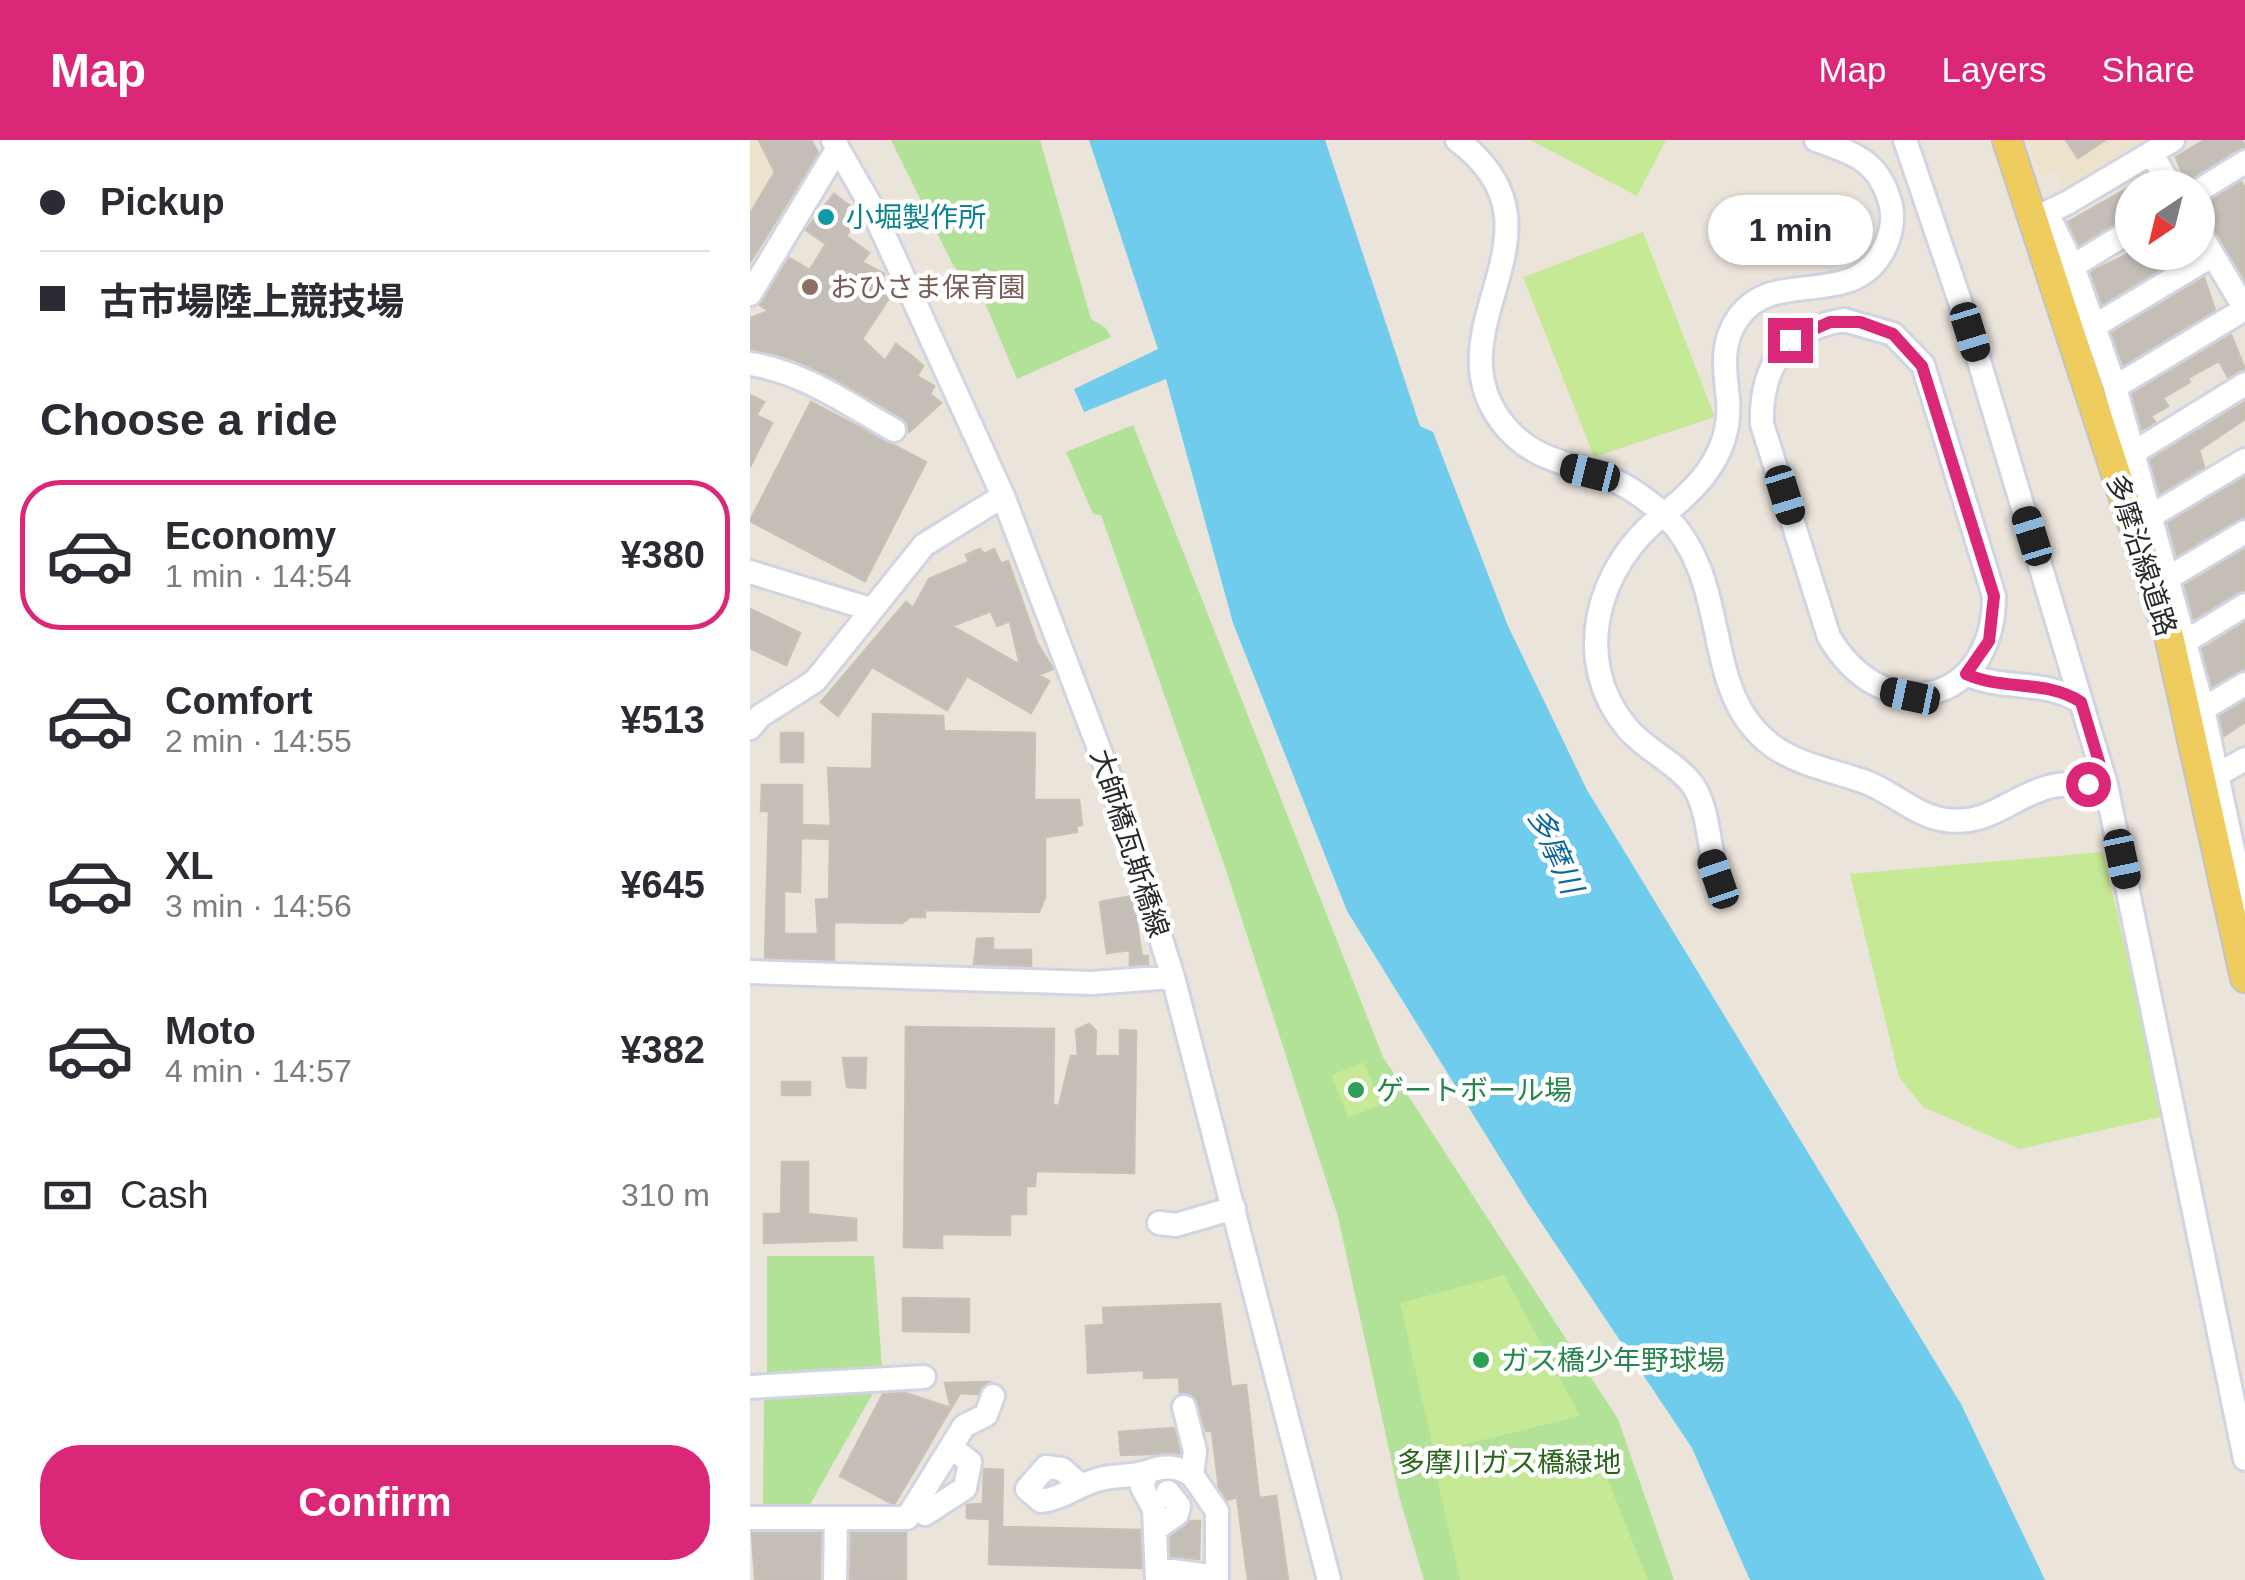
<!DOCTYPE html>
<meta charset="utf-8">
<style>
:root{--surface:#fff;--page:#f2f2f3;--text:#2b2b33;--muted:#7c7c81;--line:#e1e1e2;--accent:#db2777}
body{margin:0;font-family:Helvetica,"Noto Sans JP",sans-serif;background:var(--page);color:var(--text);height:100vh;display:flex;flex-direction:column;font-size:38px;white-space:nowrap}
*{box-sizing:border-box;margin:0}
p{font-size:32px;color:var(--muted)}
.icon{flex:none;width:55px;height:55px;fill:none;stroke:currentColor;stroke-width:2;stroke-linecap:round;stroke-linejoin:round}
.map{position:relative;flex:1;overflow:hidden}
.details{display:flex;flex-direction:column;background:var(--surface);width:750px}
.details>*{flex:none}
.hud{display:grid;align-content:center;height:220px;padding:0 40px;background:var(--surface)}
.needle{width:65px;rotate:215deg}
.controls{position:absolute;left:1365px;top:30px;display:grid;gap:20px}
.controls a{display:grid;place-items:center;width:100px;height:100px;border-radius:50%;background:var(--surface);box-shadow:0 2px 8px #0004;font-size:50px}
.end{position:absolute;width:45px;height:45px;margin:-22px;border:12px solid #db2777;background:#fff;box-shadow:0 0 0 5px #fff}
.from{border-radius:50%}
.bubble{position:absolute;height:70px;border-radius:35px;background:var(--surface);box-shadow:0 2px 8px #0004;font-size:32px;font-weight:700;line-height:70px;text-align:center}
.car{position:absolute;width:30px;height:60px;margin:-30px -15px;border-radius:12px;box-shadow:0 0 8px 2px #0007;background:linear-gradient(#222 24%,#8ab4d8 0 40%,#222 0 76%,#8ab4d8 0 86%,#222 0)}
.hud b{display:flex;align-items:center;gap:35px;height:95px;font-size:38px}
.hud b+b{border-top:2px solid var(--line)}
.hud i{width:25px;height:25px;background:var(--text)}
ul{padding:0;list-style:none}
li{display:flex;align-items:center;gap:30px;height:150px;margin:0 20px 15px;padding:0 20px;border:5px solid transparent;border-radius:40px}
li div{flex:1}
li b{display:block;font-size:38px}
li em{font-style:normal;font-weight:700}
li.active{border-color:var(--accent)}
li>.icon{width:90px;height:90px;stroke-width:1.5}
h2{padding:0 40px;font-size:45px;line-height:120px}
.pay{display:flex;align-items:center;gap:25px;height:110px;padding:0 40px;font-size:38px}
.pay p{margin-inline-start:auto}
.button{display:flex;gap:20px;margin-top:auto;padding:20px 40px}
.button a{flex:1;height:115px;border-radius:40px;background:var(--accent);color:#fff;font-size:40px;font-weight:700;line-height:115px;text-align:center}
header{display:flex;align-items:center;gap:60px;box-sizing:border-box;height:140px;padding:0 50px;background:var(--accent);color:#fff}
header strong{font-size:48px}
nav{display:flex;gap:55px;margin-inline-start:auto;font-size:35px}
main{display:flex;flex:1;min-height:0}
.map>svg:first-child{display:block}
.education{fill:#ede2cb}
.green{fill:#b1e298}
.pitch{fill:#c5e994}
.water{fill:#6fcced}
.building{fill:#c4beb7;stroke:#c7c0b5;stroke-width:2.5;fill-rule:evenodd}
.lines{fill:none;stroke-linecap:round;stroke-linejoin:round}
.minor-casing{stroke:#d1d4e2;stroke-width:28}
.major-casing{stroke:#c3c3c3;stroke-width:32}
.minor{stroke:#fff;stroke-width:22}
.major{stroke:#eecc5d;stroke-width:28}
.route{stroke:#db2777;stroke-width:12}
.culture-dot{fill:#0f9aa8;stroke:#fff;stroke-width:4}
.education-dot{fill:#8d6e63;stroke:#fff;stroke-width:4}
.leisure-dot{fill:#2e9e5b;stroke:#fff;stroke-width:4}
.labels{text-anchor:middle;stroke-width:9;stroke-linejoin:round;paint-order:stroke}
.culture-label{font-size:28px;fill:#0d838f;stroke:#fff;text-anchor:start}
.education-label{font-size:28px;fill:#785e54;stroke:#fff;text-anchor:start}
.street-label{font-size:28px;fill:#292929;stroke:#fff}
.leisure-label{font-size:28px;fill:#27864d;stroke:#fff;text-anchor:start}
.park-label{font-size:28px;fill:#2a651b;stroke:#fff}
.water-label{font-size:30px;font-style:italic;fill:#0f6998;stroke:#fff}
</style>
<header>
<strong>Map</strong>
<nav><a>Map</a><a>Layers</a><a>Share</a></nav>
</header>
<main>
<section class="details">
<div class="hud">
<b><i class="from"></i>Pickup</b>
<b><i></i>古市場陸上競技場</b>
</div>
<h2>Choose a ride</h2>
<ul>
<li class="active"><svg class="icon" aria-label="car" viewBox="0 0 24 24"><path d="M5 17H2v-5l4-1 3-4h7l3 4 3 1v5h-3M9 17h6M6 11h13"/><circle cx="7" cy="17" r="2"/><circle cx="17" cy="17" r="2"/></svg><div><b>Economy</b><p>1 min · 14:54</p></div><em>¥380</em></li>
<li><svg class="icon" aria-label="car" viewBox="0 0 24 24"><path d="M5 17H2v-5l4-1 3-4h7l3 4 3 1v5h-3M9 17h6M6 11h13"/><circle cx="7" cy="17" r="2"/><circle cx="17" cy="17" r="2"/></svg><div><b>Comfort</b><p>2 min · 14:55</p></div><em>¥513</em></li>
<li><svg class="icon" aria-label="car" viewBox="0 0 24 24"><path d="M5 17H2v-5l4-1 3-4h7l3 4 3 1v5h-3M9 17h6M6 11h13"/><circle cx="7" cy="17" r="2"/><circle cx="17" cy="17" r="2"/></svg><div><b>XL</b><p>3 min · 14:56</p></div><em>¥645</em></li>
<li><svg class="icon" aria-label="car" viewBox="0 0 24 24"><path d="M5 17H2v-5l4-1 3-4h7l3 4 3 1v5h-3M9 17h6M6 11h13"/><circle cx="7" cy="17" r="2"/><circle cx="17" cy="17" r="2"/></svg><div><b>Moto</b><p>4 min · 14:57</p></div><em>¥382</em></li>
</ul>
<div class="pay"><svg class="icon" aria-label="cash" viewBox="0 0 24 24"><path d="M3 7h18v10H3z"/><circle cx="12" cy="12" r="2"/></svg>Cash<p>310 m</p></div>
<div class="button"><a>Confirm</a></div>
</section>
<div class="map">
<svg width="1495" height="1440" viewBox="0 0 1495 1440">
<rect width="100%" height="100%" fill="#ebe4db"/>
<path class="education" d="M0,0H64L72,24L0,142Z
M1278,0H1395L1315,48L1305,30L1291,37Z"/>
<path class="green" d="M141,0H290L341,179L356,188L361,197L267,239L235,163L203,125Z
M383,285L633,917L868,1279L924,1440H674L650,1360L588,1077L475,727L351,375L343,374L316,312Z
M17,1116H124L132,1228L17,1237Z
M127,1246L58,1368H13L14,1255Z"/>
<path class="pitch" d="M780,0H916L887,56Z
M893,92L965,277L844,317L773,137Z
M1353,712L1414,976L1270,1009L1173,967L1149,937L1100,734Z
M614,922L631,965L598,978L582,935Z
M754,1135L830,1276L684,1312L650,1163Z
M844,1305L898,1440H710L686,1333Z"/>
<path class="water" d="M339,0H575L670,286L683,292L758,486L837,650L1211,1264L1295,1440H1000L942,1308L778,1063L597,771L483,483L416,239L334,272L324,249L408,209Z"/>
<path class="building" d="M9,0H61L68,13L0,122V74L25,32Z
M1316,0H1355L1328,18Z
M1455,0H1492L1495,7L1436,43L1426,17Z
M1491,42L1495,48V140L1448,66Z
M1382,46V75L1329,105L1318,82Z
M84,54L100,66L94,73L106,81L96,96L119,113L112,122L134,134L125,150L139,158L112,199L135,221L146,204L163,217L173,226L167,236L184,246L180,254L191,263L159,292L151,277L81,237L43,220L0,209V178L19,171L10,165L39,118L60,130L76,104L56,90Z
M1382,112H1438L1352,164L1341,132Z
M1454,138L1465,170L1373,225L1362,193Z
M1481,195L1495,229L1478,237L1469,221L1438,238L1440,242L1413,258L1418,266L1401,276L1405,282L1392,290L1382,254Z
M0,255L14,262L6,275L22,283L0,327Z
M61,262L176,322L115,441L0,381Z
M1495,262V279L1449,310L1454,327L1410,353L1400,320Z
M1495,337V377L1427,415L1418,383Z
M230,409L234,414L244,409L251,424L258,421L287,503L303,529L288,535L299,541L281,573L217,536L197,570L122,527L88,576L71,562L156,462L163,468L179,439L219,422L216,415ZM241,471L247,486L260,481L270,525L202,486Z
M1495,409V450L1444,479L1435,445Z
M0,469L50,493L36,525L0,508Z
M1495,483V529L1462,546L1452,509Z
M1495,561V582L1474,596L1470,576Z
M123,574L193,576L194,591L285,593L284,660H329L332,685L326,686L327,692L295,697V757L289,772L175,770V777H160L152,783L84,782V820L15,818L19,671H11L12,645H52V685L81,686L78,628L122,629ZM51,698L80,699L79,759L66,760L68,794H34V751L50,752Z
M31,593H53V622H31Z
M382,756L392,816H398V824L380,825V810L357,813L350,762Z
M243,798V810H281V826L224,824L227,799Z
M339,884L346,891L345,916H370V890L386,891L384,1033L286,1031L285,1046H276V1074H260V1095L192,1094V1108L154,1107L156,887L304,889L303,965L309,966L321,916H328L326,890Z
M93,918H116L115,948L97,947Z
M32,942H60V955H32Z
M32,1022H58V1074L106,1079V1100L14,1103V1074H31Z
M153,1158L219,1159V1192L153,1191Z
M470,1164L481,1247L496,1245L509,1358L526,1356L538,1440H498L487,1357L477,1360L469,1348L462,1291H456L445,1257L430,1253L429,1237L394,1238V1230L338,1233L336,1186L354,1185L353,1168Z
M239,1242L228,1254L210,1253L201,1268L195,1243Z
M155,1253L201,1268L145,1363H141L90,1336L133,1254Z
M424,1288L430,1313L371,1315L369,1292Z
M234,1329L253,1330L252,1387L390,1390L392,1428L239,1424L240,1379L217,1378V1365L233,1364Z
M440,1381H450L449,1419L421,1416L420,1397Z
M2,1393H71L70,1440H5Z
M101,1393H156V1440H100Z"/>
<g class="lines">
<g class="minor-casing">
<path id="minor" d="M83,0L120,64L253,356L359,635L423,837L579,1440
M707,0C828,90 680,186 751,281C779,319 815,322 856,337C878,345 897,360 914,374C952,345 982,310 978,259C975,230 970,203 988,178C1024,126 1100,171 1133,111C1140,98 1144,81 1141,66C1130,20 1104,14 1066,0
M1155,0L1220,191L1356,645L1495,1319
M1401,13L1422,48
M1448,51L1495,22
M1297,73L1323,126L1365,247L1453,569L1495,766
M1287,77L1317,63L1423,0
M1448,90L1495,169
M1323,126L1382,90
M0,154L88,8
M1094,180L1143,194L1173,225L1244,456C1244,566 1134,590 1079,497L1012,284C1010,226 1036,189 1094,180Z
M1346,185L1463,115
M0,224C52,231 99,265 144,290
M1365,247L1495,169
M1383,313L1495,244
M1401,376L1495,320
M0,432L120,469
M1418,438L1495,392
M1435,502L1495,465
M1216,534C1254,551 1295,539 1331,562
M1453,569L1495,544
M0,588L10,576L65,541L174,405L253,356
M1469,634L1495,619
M968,739C958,709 960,669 942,644C925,622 896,610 878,589C819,520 848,424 914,374C987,446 946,555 1027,609C1054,626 1084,631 1113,641C1142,651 1165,676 1196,680C1237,686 1259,659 1295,648C1314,642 1337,643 1356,645
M0,832L341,843L423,837
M409,1083L426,1085L484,1068
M0,1247L174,1237
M434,1267L445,1311L442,1335L467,1371V1440
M330,1345L312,1329L296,1327L277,1349L291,1361C312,1359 329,1344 350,1339C366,1335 381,1337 397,1332
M175,1374L215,1348L220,1322L202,1308
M0,1378H157L214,1286L236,1275L243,1256
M407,1388L427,1374L429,1366L418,1352
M408,1429L467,1437
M85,1440L86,1378
M407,1440L404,1369L392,1347L397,1332C414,1325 427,1326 442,1335"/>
</g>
<g class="major-casing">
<path id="major" d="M1257,0L1419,496L1495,838"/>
</g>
<use href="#minor" class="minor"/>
<use href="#major" class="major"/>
</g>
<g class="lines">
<path class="route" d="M1040,200L1080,182H1110L1143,194L1172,226L1244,456L1239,501L1216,534C1254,551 1295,539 1331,562L1356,645L1338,644"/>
</g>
<circle class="culture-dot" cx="76" cy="77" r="10"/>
<circle class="education-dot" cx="60" cy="147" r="10"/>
<g class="leisure-dot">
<circle cx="606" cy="950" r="10"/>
<circle cx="731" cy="1220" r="10"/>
</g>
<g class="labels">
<g class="culture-label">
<text x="96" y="87">小堀製作所</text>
</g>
<g class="education-label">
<text x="80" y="157">おひさま保育園</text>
</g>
<g class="street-label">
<text transform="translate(1392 415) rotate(72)" y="10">多摩沿線道路</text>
<text transform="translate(380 703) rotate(72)" y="10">大師橋瓦斯橋線</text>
</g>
<g class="leisure-label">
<text x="626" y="960">ゲートボール場</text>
<text x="751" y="1230">ガス橋少年野球場</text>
</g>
<g class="park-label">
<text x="759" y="1332">多摩川ガス橋緑地</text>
</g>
<g class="water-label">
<text transform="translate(805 711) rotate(66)" y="10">多摩川</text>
</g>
</g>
</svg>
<div class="controls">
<a><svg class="needle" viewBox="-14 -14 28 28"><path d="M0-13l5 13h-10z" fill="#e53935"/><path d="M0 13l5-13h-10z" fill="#7c7c81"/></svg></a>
</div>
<i class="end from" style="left:1338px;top:644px"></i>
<i class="end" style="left:1040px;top:200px"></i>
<div class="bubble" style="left:958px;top:55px;width:165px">1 min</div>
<i class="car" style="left:1220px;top:192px;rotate:163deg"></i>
<i class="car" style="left:840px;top:333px;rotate:284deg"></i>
<i class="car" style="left:1035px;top:355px;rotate:163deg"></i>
<i class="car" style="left:1282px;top:396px;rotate:343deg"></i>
<i class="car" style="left:1160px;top:556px;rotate:282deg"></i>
<i class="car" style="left:1372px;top:719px;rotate:168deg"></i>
<i class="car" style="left:968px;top:739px;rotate:341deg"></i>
</div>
</main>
